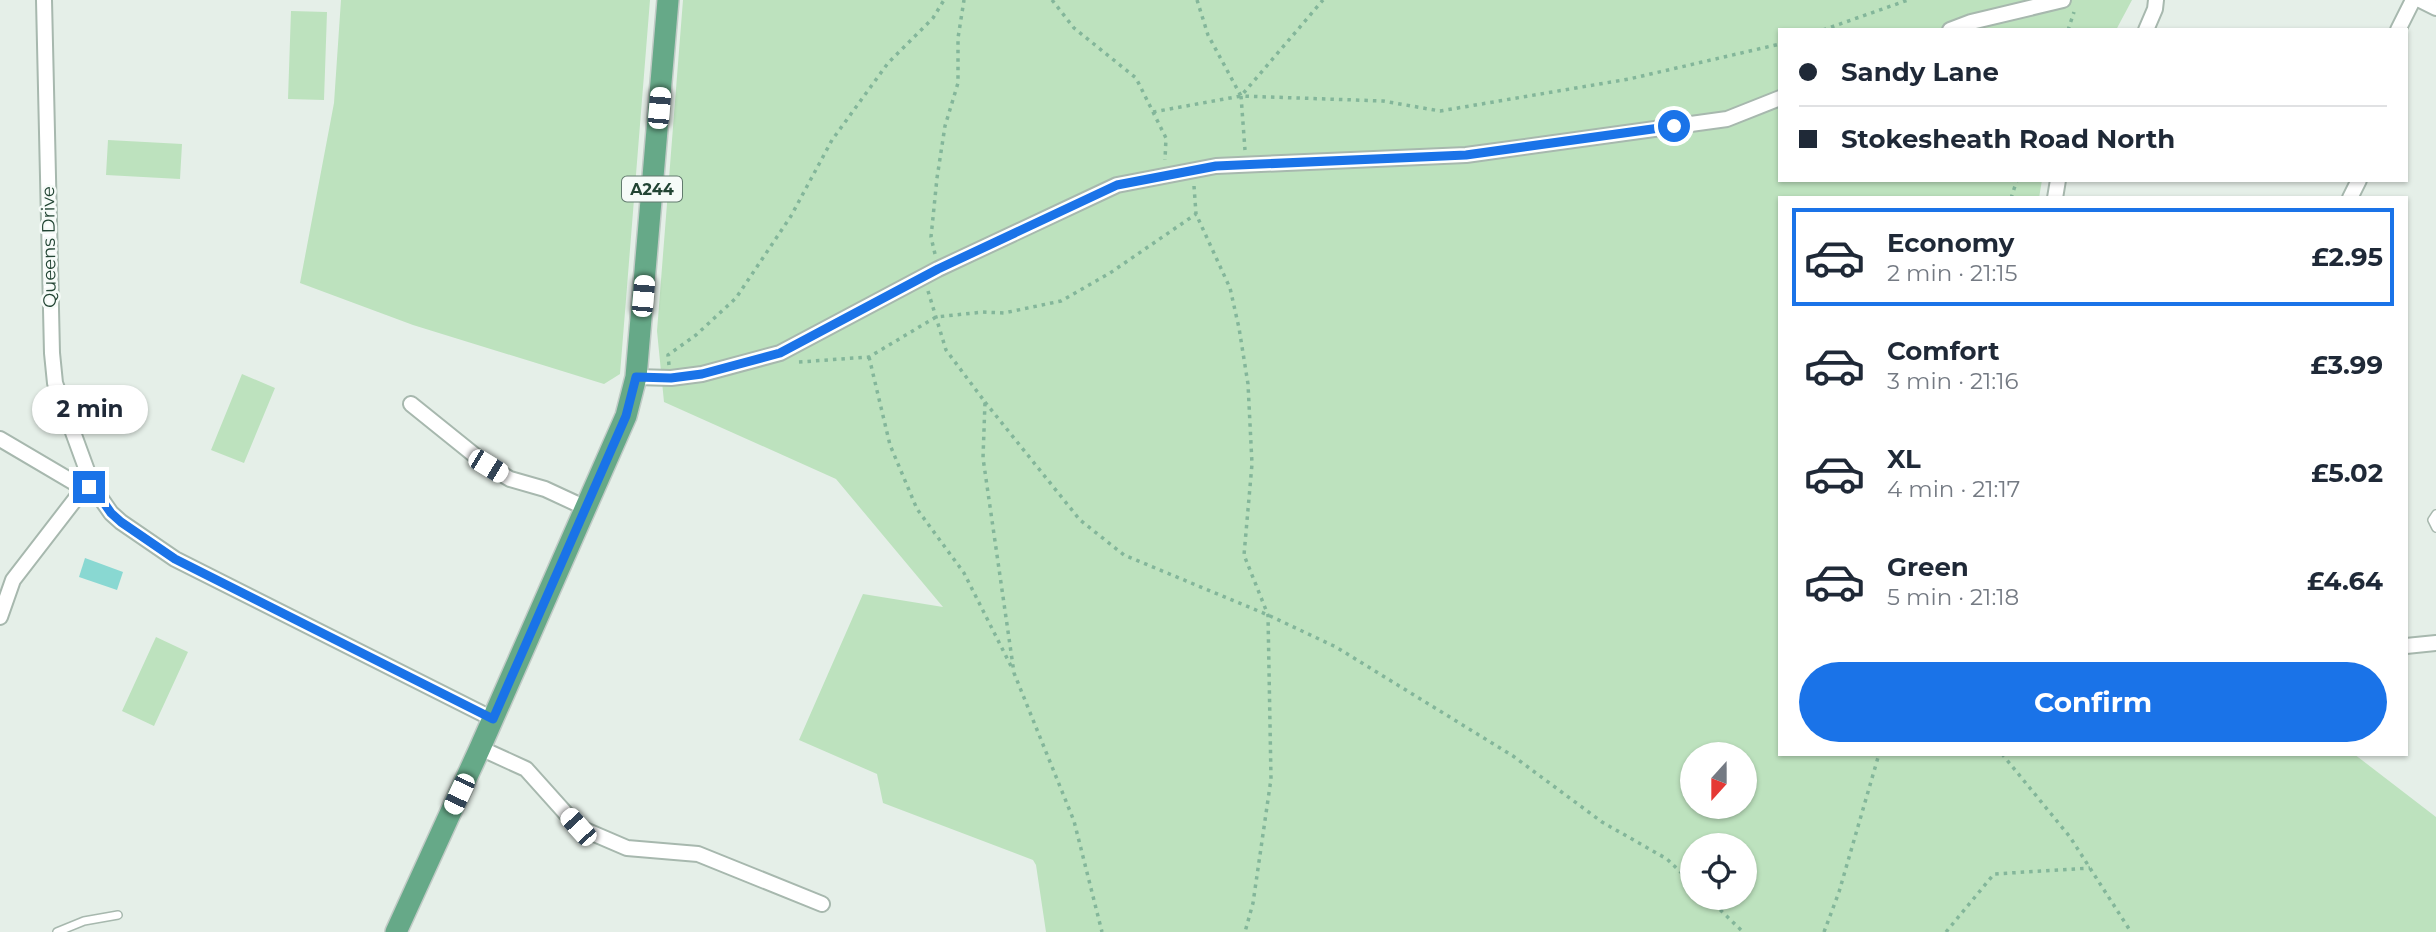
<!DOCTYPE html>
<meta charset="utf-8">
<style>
:root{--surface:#fff;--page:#f2f2f3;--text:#1f2937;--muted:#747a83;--line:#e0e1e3;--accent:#1a73e8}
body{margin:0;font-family:Montserrat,sans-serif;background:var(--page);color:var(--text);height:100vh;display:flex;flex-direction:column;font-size:26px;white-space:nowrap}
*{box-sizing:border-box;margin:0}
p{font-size:23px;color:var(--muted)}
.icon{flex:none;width:38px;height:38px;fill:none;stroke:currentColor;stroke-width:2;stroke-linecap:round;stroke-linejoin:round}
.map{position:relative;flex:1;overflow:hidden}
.side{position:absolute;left:1778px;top:196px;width:630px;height:560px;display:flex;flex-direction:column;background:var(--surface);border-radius:0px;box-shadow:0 2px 5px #0004}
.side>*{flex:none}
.top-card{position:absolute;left:1778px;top:28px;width:630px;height:154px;border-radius:0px;box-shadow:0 2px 5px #0004;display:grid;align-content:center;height:154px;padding:0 21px;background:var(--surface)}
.needle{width:46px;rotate:201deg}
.fabs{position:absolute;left:1680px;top:742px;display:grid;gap:14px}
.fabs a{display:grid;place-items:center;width:77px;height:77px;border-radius:50%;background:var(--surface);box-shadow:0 2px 5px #0004;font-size:35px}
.end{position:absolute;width:32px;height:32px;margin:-16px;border:9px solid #1a73e8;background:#fff;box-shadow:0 0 0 4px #fff}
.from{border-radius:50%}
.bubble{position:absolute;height:49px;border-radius:24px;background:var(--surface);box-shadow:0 2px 5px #0004;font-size:23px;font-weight:700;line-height:49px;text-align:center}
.car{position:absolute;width:21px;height:42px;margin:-21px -10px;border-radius:9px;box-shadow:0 0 5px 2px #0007;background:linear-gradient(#fff 24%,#345 0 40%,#fff 0 76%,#345 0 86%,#fff 0)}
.top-card b{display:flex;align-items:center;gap:24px;height:66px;font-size:26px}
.top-card b+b{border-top:2px solid var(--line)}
.top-card i{width:18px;height:18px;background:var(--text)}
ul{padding:12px 0 0;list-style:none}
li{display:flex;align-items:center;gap:21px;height:98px;margin:0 14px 10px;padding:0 7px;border:4px solid transparent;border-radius:0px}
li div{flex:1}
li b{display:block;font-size:26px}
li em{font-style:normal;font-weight:700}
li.on{border-color:var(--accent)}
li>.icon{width:63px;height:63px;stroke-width:1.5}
.primary-button{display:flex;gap:14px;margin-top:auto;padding:14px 21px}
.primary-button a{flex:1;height:80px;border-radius:42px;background:var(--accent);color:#fff;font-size:28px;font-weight:700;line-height:80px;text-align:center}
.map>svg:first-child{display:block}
.green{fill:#bde2be;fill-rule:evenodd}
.water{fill:#89d8d2}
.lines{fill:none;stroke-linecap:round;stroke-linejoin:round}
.lane-casing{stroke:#a7b8ae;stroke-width:10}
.street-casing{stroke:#a7b8ae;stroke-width:18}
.primary-casing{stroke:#c1cbc6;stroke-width:24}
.path{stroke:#83b69a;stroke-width:3.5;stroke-dasharray:3.5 5;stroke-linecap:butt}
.lane{stroke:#fff;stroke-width:7}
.street{stroke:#fff;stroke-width:14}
.primary{stroke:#66a988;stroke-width:21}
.route{stroke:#1a73e8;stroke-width:9}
.labels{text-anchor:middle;stroke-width:5;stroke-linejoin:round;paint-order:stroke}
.shield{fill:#f6fbf8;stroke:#627b6e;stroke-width:2}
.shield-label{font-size:16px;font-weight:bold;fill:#243}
.street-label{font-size:18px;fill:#243;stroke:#f6fbf8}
</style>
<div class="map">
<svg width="2436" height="932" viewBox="0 0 2436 932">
<rect width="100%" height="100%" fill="#e5efe8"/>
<path class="green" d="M341,0H650L620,374L604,384L413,325L300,283L334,103Z
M683,0H2132L2116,30H1780V180H2042L2039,198H1780V754H2354L2436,817V932H1046L1036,865L1033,860L883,803L877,774L799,740L863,594L943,607L836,479L664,402L657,331ZM1692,754H1745V807H1692ZM1692,845H1745V898H1692Z
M291,11L327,12L324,100L288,99Z
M108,140L182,144L180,179L106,175Z
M242,374L275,388L244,463L211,450Z
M156,637L188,652L154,726L122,711Z"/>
<path class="water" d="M85,558L123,572L117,590L79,577Z"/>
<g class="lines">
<g class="lane-casing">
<path id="lane" d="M2436,514L2432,520L2436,528
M57,932L84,921L118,915"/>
</g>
<g class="street-casing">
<path id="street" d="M44,0L52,353L55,383L93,487L111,513L121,522L175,559L493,719
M2420,0L2436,8
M1950,30L1971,22L2063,0
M2146,30L2155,9L2156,0
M2398,30L2413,0
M2055,198L2058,180
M2350,198L2359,180
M636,377L671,378L702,374L780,353L938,269L1117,185L1216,166L1466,155L1727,119L1780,98
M411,404L488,466L510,479L545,489L586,508
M0,439L73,482L88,487
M0,617L13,580L77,497L82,487
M2406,646L2436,643
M480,748L526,769L578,827L627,848L698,854L822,904"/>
</g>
<g class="primary-casing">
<path id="primary" d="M396,932L480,748L626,416L636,377L668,0"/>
</g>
<path class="path" d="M1052,0L1074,28L1136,78L1166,138L1165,160
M1197,0L1208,35L1241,96L1383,101L1440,111L1629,79L1780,44
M1823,30L1908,0
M2068,30L2074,12
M1241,96L1245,150
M1153,112L1241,96L1323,0
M1194,186L1196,214L1230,288L1239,328L1248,384L1252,464L1244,555L1268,615L1271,779L1253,903L1245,932
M2011,198L2017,180
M935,254L931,237L937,178L945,126L958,83V38L964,0
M928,291L946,350L985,402L983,458L1014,673L1074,821L1102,932
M869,357L890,445L917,509L964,573L1013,670
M799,362L869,357L936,317L983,312L1004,313L1061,301L1110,273L1196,214
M669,365L668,355L696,335L736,298L791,216L832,140L888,63L933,18L944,0
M985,402L1080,520L1124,555L1268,615L1336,647L1513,756L1602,822L1667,859L1692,883
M2002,754L2070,837L2131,932
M1708,898L1743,932
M1824,932L1839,892L1879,754
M1946,932L1994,874L2090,868"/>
<use href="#lane" class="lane"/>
<use href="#street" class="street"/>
<use href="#primary" class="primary"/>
</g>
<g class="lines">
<path class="route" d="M89,487H93L111,513L121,522L175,559L493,719L626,416L636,377L671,378L702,374L780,353L938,269L1117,185L1216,166L1466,155L1674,126"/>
</g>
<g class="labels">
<rect class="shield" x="622" y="176.5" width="60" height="25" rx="5"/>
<g class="shield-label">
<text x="652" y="195">A244</text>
</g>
<g class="street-label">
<text transform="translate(49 247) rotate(-91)" y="6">Queens Drive</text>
</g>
</g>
</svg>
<div class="fabs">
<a><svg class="needle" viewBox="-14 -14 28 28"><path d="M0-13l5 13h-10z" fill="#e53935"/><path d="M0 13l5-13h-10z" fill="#747a83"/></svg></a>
<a><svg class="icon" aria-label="locate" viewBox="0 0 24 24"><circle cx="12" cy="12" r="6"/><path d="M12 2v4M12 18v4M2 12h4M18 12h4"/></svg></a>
</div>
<i class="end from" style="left:1674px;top:126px"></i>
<i class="end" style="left:89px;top:487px"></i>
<div class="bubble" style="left:32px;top:385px;width:116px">2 min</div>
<i class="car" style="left:659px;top:108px;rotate:5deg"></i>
<i class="car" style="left:643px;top:296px;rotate:5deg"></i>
<i class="car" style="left:488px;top:466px;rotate:121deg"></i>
<i class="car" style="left:459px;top:794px;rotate:205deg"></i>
<i class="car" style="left:578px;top:827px;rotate:318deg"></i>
<div class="top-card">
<b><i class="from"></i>Sandy Lane</b>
<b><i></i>Stokesheath Road North</b>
</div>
<section class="side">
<ul>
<li class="on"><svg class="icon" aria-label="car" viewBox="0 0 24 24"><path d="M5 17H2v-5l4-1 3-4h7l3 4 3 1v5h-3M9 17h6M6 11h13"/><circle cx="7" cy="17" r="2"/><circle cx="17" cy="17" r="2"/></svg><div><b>Economy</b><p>2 min · 21:15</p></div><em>£2.95</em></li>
<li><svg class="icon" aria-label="car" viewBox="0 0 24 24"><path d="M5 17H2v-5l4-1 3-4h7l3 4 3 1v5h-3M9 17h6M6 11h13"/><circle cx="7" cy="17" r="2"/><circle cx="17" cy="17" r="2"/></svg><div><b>Comfort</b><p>3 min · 21:16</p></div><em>£3.99</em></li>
<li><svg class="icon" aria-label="car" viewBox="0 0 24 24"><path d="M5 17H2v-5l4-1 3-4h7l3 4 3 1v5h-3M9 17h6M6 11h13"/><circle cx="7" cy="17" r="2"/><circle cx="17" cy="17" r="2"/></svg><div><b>XL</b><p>4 min · 21:17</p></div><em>£5.02</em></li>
<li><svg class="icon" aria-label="car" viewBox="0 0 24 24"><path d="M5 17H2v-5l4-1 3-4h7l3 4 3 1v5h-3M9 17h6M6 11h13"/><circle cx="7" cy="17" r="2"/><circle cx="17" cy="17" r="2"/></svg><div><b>Green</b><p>5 min · 21:18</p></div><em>£4.64</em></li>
</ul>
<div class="primary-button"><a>Confirm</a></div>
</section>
</div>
